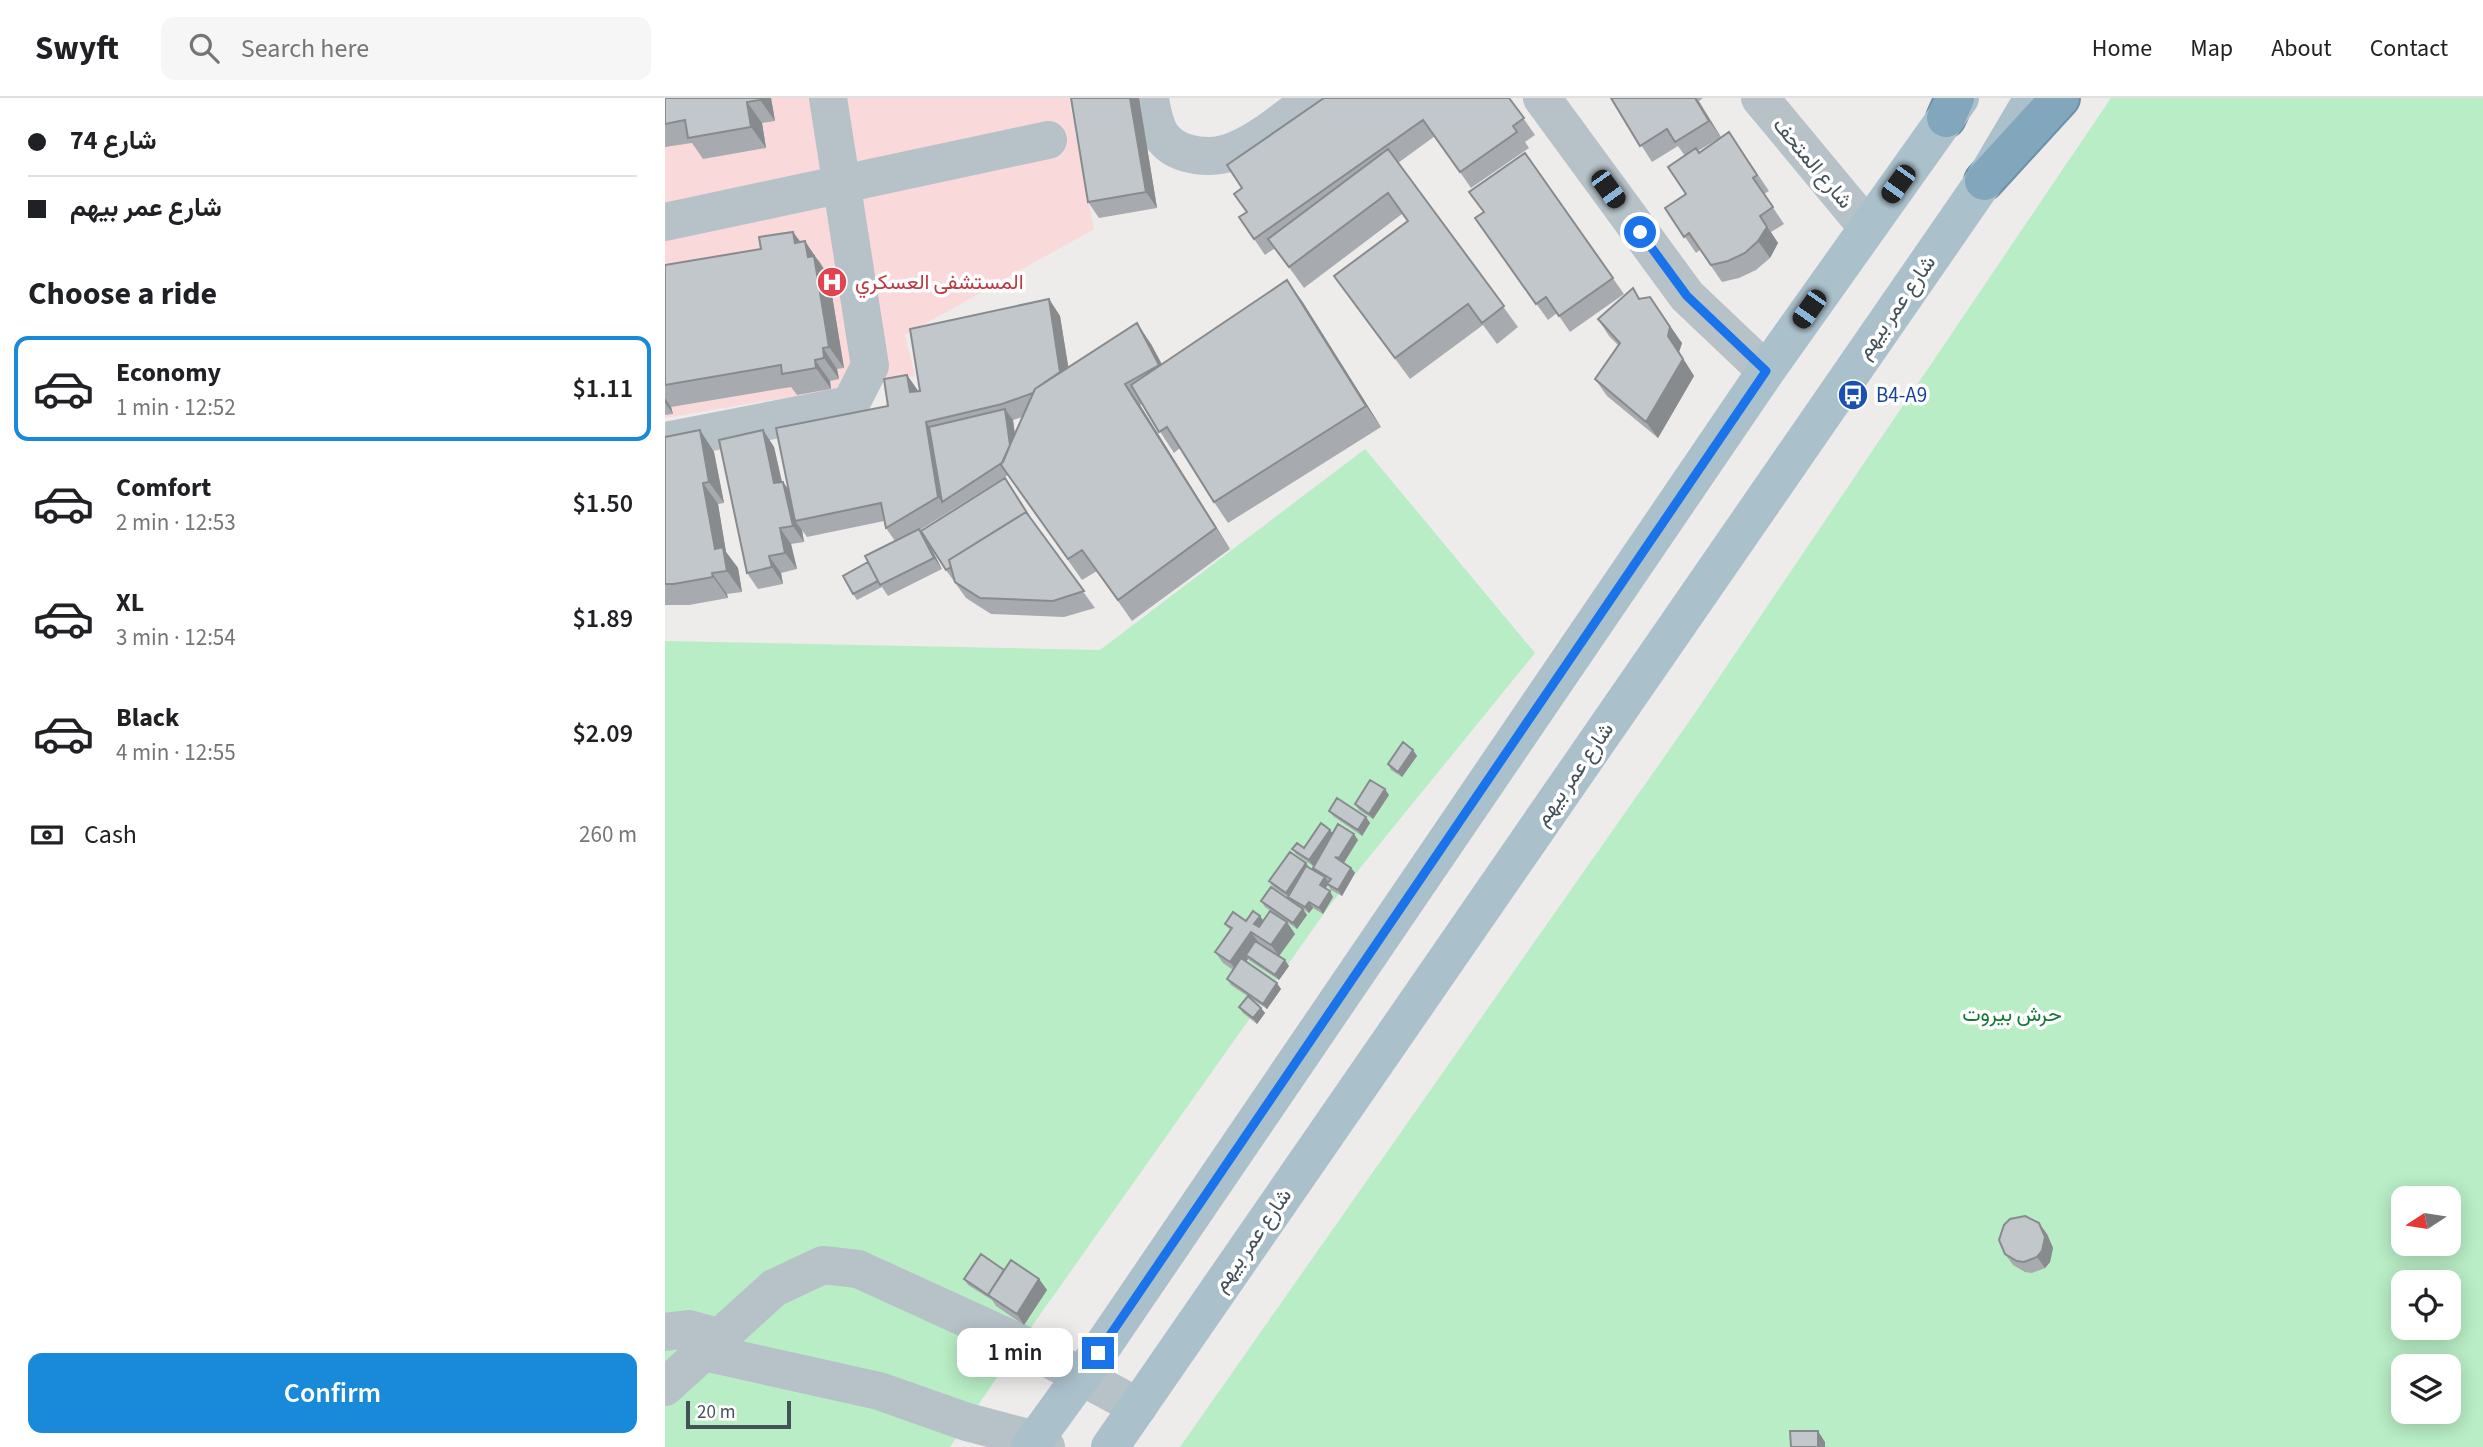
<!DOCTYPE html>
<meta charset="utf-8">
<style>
:root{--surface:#fff;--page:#f6f6f6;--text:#202124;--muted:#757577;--line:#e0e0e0;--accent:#198ada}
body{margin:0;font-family:"Source Sans 3",Vazirmatn,sans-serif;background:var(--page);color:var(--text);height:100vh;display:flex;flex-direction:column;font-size:26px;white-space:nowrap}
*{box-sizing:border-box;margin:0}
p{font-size:23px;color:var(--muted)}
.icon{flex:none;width:38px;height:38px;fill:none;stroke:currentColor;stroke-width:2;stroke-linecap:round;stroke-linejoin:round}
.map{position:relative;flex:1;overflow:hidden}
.panel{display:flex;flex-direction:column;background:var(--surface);width:665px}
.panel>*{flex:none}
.guide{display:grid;align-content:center;height:154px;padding:0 28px;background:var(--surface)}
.needle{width:46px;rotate:258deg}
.buttons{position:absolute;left:1726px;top:1088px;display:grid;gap:14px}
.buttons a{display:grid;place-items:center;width:70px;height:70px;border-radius:14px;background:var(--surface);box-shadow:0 4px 18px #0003;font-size:35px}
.scale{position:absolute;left:21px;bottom:18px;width:105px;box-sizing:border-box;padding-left:7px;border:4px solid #445258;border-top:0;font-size:19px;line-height:24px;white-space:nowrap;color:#445258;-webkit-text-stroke:5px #fff;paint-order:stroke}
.end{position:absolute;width:32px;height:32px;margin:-16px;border:9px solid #1a73e8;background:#fff;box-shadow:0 0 0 4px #fff}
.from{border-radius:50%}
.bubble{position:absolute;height:49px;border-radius:14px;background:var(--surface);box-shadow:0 4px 18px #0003;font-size:23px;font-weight:600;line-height:49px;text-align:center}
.car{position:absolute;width:21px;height:42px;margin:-21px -10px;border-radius:9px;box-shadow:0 0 5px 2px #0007;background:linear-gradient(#222 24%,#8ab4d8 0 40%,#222 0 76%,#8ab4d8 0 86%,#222 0)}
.guide b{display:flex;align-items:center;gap:24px;height:66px;font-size:26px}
.guide b+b{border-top:2px solid var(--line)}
.guide i{width:18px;height:18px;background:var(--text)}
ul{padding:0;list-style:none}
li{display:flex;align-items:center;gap:21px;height:105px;margin:0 14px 10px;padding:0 14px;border:4px solid transparent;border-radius:14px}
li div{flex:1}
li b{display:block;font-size:26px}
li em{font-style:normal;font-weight:600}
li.current{border-color:var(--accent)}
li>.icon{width:63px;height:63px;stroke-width:1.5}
h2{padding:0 28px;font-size:32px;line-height:84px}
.pay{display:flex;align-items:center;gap:18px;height:77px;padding:0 28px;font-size:26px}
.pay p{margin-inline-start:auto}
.action{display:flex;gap:14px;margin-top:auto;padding:14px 28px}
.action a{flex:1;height:80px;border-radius:14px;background:var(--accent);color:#fff;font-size:28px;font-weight:600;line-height:80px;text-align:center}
header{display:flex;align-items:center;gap:42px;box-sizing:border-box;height:98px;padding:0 35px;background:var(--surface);border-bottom:2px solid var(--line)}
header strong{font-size:33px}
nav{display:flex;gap:38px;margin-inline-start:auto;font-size:24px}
.search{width:490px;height:63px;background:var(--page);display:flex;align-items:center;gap:18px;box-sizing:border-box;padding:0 24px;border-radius:14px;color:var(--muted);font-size:26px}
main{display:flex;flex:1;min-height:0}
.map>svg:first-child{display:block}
.medical{fill:#fad9db}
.green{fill:#b8edc5;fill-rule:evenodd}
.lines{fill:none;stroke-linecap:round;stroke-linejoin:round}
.highway-casing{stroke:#6e91a7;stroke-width:42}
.minor{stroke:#b6c2c8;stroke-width:38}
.major{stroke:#aac0cb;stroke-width:38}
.highway{stroke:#82a6bb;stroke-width:38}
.wall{fill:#a7abaf;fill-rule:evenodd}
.shaded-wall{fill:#888b8e}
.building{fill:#c2c7cb;stroke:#888b8e;stroke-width:2}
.route{stroke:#1a73e8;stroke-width:9}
.labels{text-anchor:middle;stroke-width:7;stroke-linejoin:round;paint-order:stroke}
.street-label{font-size:21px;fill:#445258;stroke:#fff}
.health-label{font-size:21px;fill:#be3a42;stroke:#fff;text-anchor:start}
.transit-label{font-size:21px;fill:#164399;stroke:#fff;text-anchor:start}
.park-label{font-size:21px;fill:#167839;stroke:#fff}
</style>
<header>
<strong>Swyft</strong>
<div class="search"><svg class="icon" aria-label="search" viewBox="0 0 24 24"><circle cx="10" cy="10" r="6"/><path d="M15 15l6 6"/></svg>Search here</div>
<nav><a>Home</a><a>Map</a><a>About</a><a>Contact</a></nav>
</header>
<main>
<section class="panel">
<div class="guide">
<b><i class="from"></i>شارع 74</b>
<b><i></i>شارع عمر بيهم</b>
</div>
<h2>Choose a ride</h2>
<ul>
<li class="current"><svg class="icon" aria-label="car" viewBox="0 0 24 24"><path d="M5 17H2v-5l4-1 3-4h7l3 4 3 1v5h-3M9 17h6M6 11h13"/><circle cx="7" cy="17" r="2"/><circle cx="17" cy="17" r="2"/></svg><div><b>Economy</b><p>1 min · 12:52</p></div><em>$1.11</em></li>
<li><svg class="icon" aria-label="car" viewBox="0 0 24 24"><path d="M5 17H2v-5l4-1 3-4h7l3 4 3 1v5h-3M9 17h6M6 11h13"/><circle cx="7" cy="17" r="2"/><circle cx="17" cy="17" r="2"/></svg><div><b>Comfort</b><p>2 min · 12:53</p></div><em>$1.50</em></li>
<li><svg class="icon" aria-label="car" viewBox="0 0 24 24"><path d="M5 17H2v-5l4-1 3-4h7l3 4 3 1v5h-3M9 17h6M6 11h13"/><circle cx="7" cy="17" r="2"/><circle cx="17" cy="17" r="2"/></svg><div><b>XL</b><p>3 min · 12:54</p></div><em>$1.89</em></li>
<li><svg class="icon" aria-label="car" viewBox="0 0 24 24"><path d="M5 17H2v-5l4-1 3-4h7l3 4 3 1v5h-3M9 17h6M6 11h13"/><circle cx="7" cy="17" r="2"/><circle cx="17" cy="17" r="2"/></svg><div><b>Black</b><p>4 min · 12:55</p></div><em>$2.09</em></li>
</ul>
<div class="pay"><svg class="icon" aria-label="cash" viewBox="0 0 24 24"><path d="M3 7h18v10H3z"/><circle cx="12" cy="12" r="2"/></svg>Cash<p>260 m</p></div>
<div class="action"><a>Confirm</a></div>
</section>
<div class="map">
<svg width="1818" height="1349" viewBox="0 0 1818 1349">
<rect width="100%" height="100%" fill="#eeebeb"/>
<path class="medical" d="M0,0H404L429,131L240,237L250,278L0,320Z"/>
<path class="green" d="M1446,0H1818V1349H515L1028,618ZM1738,1101H1783V1146H1738ZM1738,1185H1783V1230H1738ZM1738,1269H1783V1314H1738Z
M700,351L870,555L665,807L355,1245L285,1349H0V543L435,552Z"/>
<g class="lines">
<g class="highway-casing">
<path id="highway" d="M1281,20L1290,0
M1319,83L1395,0"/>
</g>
<path class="minor" d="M485,0C487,13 490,31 499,41C515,60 550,62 571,52C599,40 624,18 648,0
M877,0L1022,198L1101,273
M1095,0L1202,129
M0,124L383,42
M0,343L185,307L205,268L163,0
M0,1234L24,1231L53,1239
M39,1254L214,1293L302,1324L371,1342L381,1349
M0,1289L109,1190L158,1167L193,1171L355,1245L473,1309"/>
<path class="major" d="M365,1349L433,1255L1101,273L1295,0
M445,1349L1319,83L1368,0"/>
<use href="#highway" class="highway"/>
</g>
<path class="wall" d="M0,0H106L110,23L97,25L101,50L38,61L27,45L0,49Z
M406,0H474L492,110L434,120L423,104Z
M844,0L870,37L860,44L864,50L806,90L770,38L733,65L853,229L832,246L818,227L745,281L669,178L742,123L737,116L639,190L610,150L600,157L574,119L581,114L577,90L562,67Z
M946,0H1038L1034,3L1056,39L1033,53L1034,54L1064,34L1104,93L1099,96L1119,126L1106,134L1113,145L1105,160L1091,172L1074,180L1057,184L1035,152L1031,155L1000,110L1021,96L1020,58L1013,48L987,64Z
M860,55L959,196L905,234L892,215L883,222L810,120L818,114Z
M128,134L136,144L155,164L164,179L179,270L172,271L174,281L165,283L166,291L132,297L126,289L6,309L8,316L0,317V167L96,151Z
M384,201L395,218L403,269L486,246L497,266L637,203L716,329L563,425L549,404L515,350L509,355L477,306L475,307L565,451L467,523L432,473L417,482L343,377L255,432L277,471L223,498L217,489L192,502L188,496L203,464L230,443L221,430L219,423L142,439L137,432L139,444L126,446L132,471L116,475L118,486L93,491L82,475L98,332L109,349L117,384L123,391L223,308L242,277L253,293ZM358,319L350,336L348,322Z
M976,201L1017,245L1014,254L1029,278L993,340L942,298L930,281L953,247L944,238L933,221Z
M35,332L49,354L59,405L53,406L61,454L73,470L77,494L62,496L63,500L24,507H0V339Z
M340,380L369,426L430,510L399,519L326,516L301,500L281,472Z
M748,652L752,658L737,679L726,672L723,666Z
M724,697L708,721L694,712L690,706Z
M664,713L701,719L705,725L697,738L668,718Z
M665,732L667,736L693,742L679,765L686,770L690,775L677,798L666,792L663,787L660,791L668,799L658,816L648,810L644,815L638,811L642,817L632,831L600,809L596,803L625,802L623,799L608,789L604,783L641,765L645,770L650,773L648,770L656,755L648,768L631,756L627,751L639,750Z
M595,818L598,823L630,836L614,858L594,845H593L624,868L614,882L585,863L583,861L581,863L616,891L602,911L566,887L562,881L568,872L558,865L550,854L565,832L560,826L581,823Z
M574,909L596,910L600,915L592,926L578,915Z
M1382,1136L1388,1150L1385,1164L1380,1170L1367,1175L1360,1174L1348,1167L1340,1156Z
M339,1172L374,1181L382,1192L359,1227L331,1208L327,1202L303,1187L299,1181Z"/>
<path class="shaded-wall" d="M95,0H106L110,23L95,2Z
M465,0H474L492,110L481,94Z
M1030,0H1031L1056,39L1044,23Z
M82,4L97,25L101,50L86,29Z
M1095,118L1113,145L1105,160L1093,143Z
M128,134L141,153L140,143L164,179L179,270L164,249L130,145Z
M622,182L637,203L716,329L701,308Z
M985,199L1017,245L1014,254L1029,278L993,340L981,324L1003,238Z
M384,201L395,218L408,297L396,280Z
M472,225L486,246L508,288L494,267Z
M158,250L172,271L174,281L159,260Z
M150,262L165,283L166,291L151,270Z
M242,277L254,294H245Z
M460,286L475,307L565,451L551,430Z
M0,300L6,309L8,316L0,305Z
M340,311L348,322L354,369L347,358Z
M261,324L272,340L277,404L273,399Z
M35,332L49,354L59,405L44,384Z
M98,332L109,349L121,402L109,385Z
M118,384L130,400V423L137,432L139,444L128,428Z
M38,385L53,406L61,454L73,470L77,494L62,473L50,451Z
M115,430L126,446L132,471L120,455Z
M254,431L262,442L277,471L269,460Z
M104,458L116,475L118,486L107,469Z
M47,475L62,496L63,500L48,479Z
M748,652L752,658L737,679L733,674Z
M720,691L724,697L708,721L704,716Z
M701,719L705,725L697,738L693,732Z
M665,732L669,737L648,768L644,762Z
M689,736L693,742L678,766L674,760Z
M641,765L645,771L624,800L621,795Z
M686,770L690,775L677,798L673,792Z
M660,779L664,785L659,793L655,787Z
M665,793L668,799L658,816L654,810Z
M644,804L648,810L644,815L640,809Z
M638,811L642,817L632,831L628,825Z
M595,818L603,829L596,838L589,826Z
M622,824L630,836L614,858L606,847Z
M586,834L594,845L584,859L581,857L583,861L573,875L565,864Z
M620,862L624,868L614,882L610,877Z
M612,885L616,891L602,911L598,906Z
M596,910L600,915L592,926L588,920Z
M1374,1125L1382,1136L1388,1150L1385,1164L1380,1170L1372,1159Z
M374,1181L382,1192L359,1227L352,1216Z
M1153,1333L1160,1344V1349H1153Z"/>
<path class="building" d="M0,0H95V2L82,4L86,29L23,40L20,22L0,26Z
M406,0H465L481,94L423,104Z
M659,0H844L859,20L848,28L852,34L795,74L758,22L589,141L574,119L582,114L569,96L577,90L562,67Z
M946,0H1030L1044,23L1010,44L1002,31L975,48Z
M1064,34L1092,77L1088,80L1108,109L1095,118L1102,129L1093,143L1080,155L1063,163L1046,167L1024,135L1019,139L1000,110L1021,96L1003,69L1031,50L1034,55Z
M723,51L839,208L817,225L803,206L730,260L669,178L743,123L723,95L624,169L603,141Z
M860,55L948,180L894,218L881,199L871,206L810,120L819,114L804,94Z
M128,134L130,145L140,143L143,159L149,158L164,249L158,250L159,260L150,262L151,270L117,276L116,267L0,287V167L96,151L94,139Z
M622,182L701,308L549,404L502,329L494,334L466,287Z
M968,190L974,201L985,199L1005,229L1003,238L1018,261L981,324L930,281L955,245L933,221Z
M384,201L395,274L370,291L368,295L337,306L261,324L273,399L221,430L216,405L130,423L111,330L223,308L219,281L242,277L245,294L255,293L245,231Z
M472,225L494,267L460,286L551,430L453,502L417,452L403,461L336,367L370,291Z
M340,311L345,347L338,364L277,404L264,329Z
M35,332L44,384L38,385L50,451L58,449L62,473L47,475L48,479L9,486H0V339Z
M98,332L109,385L118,384L128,428L115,430L120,455L104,458L107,469L82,475L54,342Z
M340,380L364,418L361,414L284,462L286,469L281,472L256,433Z
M361,414L419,493L388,503L315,500L290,484L284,462Z
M254,431L269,460L215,487L200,458Z
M203,464L213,483L188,496L178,478Z
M738,644L748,652L733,674L723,666Z
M705,682L720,691L704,716L690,706Z
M672,700L701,719L693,732L664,713Z
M656,725L665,732L644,762L627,751L632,745L639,750Z
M673,726L689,736L674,760L670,759L686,770L673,792L662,786L666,781L648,770Z
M625,754L641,765L621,795L604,783Z
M641,768L660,779L655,787L665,793L654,810L644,804L640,809L623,799Z
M606,789L638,811L628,825L596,803Z
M588,813L595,818L589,826L594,829L605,813L622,824L606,847L586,834L565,864L550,854L567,830L560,826L568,814L581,823Z
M590,843L620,862L610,877L581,857Z
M576,860L612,885L598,906L562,881Z
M583,898L596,910L588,920L574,909Z
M1360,1118L1374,1125L1380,1139L1377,1153L1372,1159L1359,1164L1352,1163L1340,1156L1334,1142L1339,1127L1345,1121Z
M316,1156L339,1172L323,1197L299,1181Z
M346,1162L374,1181L352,1216L323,1197Z
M1125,1333H1153V1349H1126Z"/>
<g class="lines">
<path class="route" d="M433,1255L1101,273L1022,198L975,134"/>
</g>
<defs>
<g id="hospital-disc" transform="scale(1.575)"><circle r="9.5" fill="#e0444e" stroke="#fff"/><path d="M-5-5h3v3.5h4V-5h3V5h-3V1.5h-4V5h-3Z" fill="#fff"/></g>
<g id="bus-disc" transform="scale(1.575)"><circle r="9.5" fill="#1a4fb4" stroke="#fff"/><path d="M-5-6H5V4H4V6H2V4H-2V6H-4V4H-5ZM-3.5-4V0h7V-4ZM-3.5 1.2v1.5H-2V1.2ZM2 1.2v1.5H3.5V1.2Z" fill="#fff"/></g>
</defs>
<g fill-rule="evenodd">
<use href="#hospital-disc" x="167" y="184"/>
<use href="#bus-disc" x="1188" y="297"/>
</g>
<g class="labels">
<g class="street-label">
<text transform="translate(1148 65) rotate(50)" y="7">شارع المتحف</text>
<text transform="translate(1231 209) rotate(-55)" y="7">شارع عمر بيهم</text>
<text transform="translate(909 676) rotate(-55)" y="7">شارع عمر بيهم</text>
<text transform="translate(587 1142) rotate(-55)" y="7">شارع عمر بيهم</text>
</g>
<g class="health-label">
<text x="190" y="191">المستشفى العسكري</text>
</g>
<g class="transit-label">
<text x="1211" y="304">B4-A9</text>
</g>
<g class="park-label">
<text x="1347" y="923">حرش بيروت</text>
</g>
</g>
</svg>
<div class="buttons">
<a><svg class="needle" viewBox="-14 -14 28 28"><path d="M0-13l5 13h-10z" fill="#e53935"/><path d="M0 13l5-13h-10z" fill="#757577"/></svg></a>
<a><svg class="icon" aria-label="locate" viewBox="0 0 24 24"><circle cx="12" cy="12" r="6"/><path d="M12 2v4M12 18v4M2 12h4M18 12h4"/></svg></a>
<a><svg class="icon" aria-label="layers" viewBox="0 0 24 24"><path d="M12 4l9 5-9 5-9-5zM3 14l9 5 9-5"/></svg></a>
</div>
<div class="scale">20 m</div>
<i class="end from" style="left:975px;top:134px"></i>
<i class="end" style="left:433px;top:1255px"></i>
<div class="bubble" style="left:292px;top:1230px;width:116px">1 min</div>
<i class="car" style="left:1233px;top:86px;rotate:216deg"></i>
<i class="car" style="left:943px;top:91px;rotate:144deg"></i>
<i class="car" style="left:1144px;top:211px;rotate:215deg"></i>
</div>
</main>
